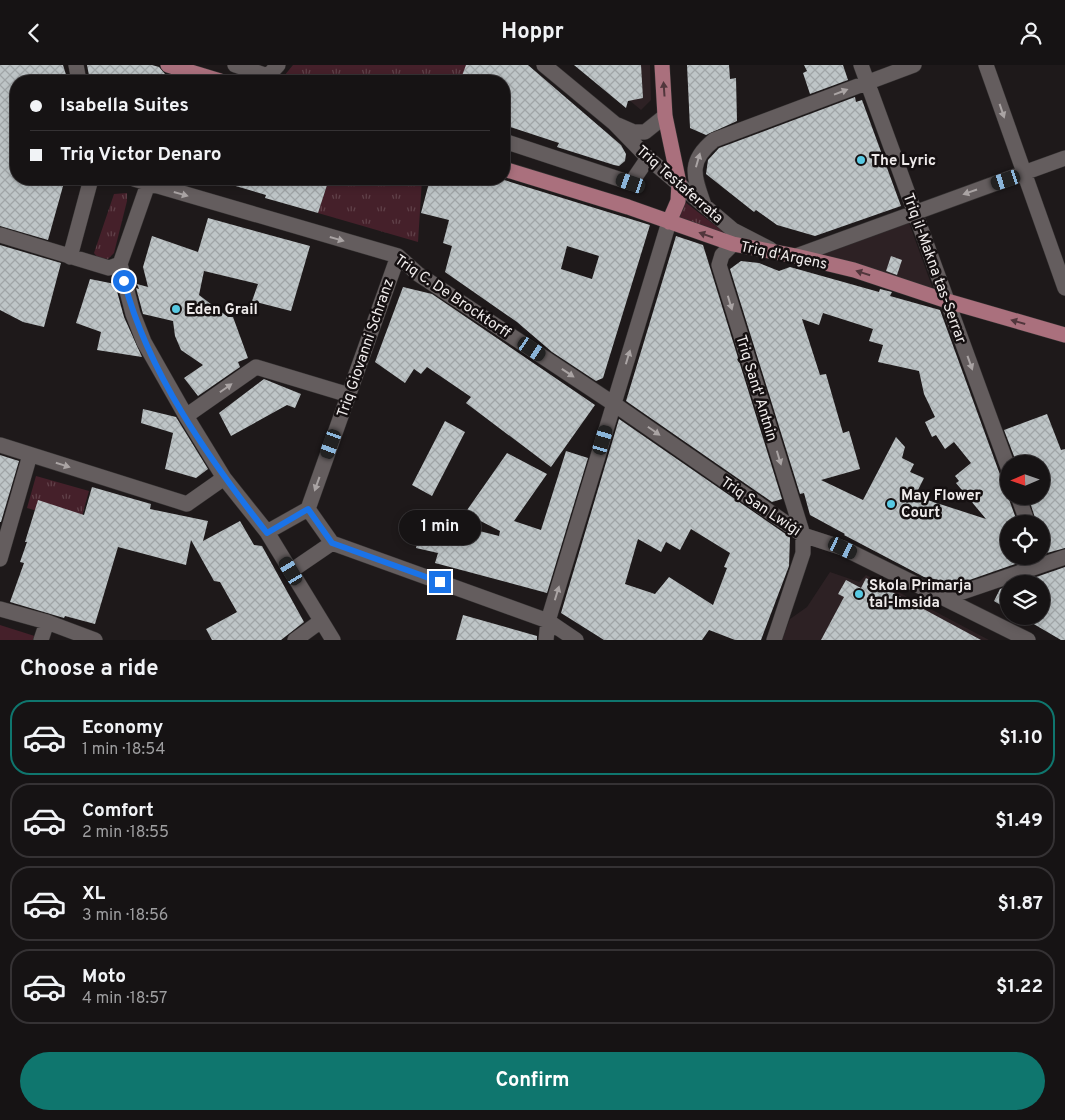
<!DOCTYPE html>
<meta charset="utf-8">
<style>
:root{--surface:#161314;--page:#232022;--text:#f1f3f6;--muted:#9e9ea0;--line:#353234;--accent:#0f766e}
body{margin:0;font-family:Overpass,sans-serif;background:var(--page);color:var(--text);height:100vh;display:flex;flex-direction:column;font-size:19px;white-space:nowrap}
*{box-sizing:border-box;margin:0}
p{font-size:16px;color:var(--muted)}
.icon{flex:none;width:28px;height:28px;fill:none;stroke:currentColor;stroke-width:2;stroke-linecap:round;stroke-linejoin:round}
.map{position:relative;height:575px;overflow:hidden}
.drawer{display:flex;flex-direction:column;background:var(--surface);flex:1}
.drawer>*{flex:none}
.hud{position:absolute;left:10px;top:10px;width:500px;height:110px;border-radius:20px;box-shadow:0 2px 8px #0003,0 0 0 1px var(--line);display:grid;align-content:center;height:110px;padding:0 20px;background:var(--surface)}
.needle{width:32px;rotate:268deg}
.controls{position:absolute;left:1000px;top:390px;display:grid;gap:10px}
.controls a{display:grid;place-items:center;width:50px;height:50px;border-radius:50%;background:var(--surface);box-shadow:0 2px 8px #0003,0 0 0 1px var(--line);font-size:25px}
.end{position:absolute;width:22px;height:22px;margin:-11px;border:6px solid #1a73e8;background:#fff;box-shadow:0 0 0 2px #fff}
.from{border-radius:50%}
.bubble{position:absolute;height:35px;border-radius:18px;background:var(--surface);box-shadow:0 2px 8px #0003,0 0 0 1px var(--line);font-size:16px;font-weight:700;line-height:35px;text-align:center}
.car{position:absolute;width:15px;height:30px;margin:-15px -8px;border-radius:6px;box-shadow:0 0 4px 1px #0007;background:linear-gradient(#222 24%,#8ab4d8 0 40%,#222 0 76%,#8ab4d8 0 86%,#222 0)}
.hud b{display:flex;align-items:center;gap:18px;height:48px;font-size:19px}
.hud b+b{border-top:1px solid var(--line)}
.hud i{width:12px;height:12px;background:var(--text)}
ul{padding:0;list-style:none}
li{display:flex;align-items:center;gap:15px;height:75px;margin:0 10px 8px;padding:0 10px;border:2px solid var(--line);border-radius:20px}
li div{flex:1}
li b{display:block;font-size:19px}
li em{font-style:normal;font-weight:700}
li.on{border-color:var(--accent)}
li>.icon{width:45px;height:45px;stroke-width:1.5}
h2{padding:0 20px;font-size:22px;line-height:60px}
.action{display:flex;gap:10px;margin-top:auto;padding:10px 20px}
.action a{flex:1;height:58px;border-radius:30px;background:var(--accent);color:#fff;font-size:20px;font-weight:700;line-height:58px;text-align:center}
header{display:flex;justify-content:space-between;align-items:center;height:65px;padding:0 20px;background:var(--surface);font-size:22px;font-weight:700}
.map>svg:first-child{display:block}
.built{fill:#2d2124}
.grass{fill:url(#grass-tufts)}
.pitch{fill:#45202a}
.building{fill:url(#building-cross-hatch);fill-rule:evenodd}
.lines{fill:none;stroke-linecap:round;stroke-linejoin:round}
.minor-casing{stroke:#363333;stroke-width:16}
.major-casing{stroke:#363333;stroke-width:16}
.minor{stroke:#645d5e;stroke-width:15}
.major{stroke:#aa707d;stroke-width:15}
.oneway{fill:#51363c}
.oneway2{fill:#aaa4a4}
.route{stroke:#1a73e8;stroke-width:6}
.poi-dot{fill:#58c9e3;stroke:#151011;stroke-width:2}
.labels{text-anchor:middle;stroke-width:5;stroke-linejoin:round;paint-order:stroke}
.poi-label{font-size:15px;font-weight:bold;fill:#efebeb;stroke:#151011;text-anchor:start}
.street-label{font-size:15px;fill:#efebeb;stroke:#151011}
</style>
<header><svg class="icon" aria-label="back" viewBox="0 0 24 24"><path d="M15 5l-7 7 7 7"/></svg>Hoppr<svg class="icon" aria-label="person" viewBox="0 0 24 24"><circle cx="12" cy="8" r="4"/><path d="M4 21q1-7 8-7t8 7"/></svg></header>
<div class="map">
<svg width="1065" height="575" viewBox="0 0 1065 575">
<defs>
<pattern id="grass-tufts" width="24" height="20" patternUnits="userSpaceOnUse" patternTransform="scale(1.25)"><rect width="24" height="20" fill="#45202a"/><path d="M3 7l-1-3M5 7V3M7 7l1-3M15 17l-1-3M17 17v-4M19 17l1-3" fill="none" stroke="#604149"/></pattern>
<pattern id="building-cross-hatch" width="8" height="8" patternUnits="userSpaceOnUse" patternTransform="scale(1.25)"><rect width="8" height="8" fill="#bec5c7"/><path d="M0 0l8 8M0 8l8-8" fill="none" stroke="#a0a5a7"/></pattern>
</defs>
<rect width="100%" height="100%" fill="#1e191a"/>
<path class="built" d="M587,0H650L651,35L641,45Z
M908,155L934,227L817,189Z
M830,507L859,517L866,510L989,575H782L790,554L807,542Z"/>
<path class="grass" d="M293,0H467L460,16H280Z
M329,114H422L418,177L318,148Z
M127,128V136L114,188L108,194L98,193L94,188L114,129Z
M685,137L725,168L679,154Z
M36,411L89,426L80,458L27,443Z"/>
<path class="pitch" d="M0,560L41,573L44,575H0Z"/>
<path class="building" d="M0,0H63L68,16H16V114H65L48,175L0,161Z
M87,0H152L159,2L165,9L189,16H90Z
M466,0H528L621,80L626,89L625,96L619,101L614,100L557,82L559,78L504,60V16H460Z
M574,0H641L643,33L628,36L626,43Z
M687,0H729L730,14L736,13L737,56L706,70L690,63Z
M804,0H843L848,15L810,29L803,8L807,6Z
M855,32L856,37L862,35L901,141L815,171L777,160L756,145L754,147L706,109L708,95L719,83Z
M222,114H329L318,148L265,133L266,130L222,117Z
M430,114H501L650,160L603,313L596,316L552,287L517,257L445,207L452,181L443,178L449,155L421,148ZM567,181L599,191L592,214L561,204Z
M208,153L310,181L291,246L252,236L258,219L204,206L199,230L228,252H233L248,293L238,297L240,302L198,331L184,313L203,300L181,285L175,271L173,256L143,249L136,223L139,224L137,219L148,222L143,202L152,171L198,187Z
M676,171L703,180L782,434L772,437L626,336Z
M0,180L61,198L44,262L23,257L0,245Z
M891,191L902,195L897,210L886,206Z
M741,196L759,198L779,206L790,202L879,227L880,224L892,227L890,231L940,245L1018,459H1009V491H1038L958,519L924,512L844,470L845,469L810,450L804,428L800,429L730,204ZM823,248L873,264L869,276L883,280L878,297L919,306L924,329L935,352L925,357L932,372L936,370L945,384L954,377L971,398L955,411L959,416L956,418L986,454L915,431L924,413L910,407L914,399L902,393L905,382L896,372L863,435L821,415L860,404L849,366L843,368L826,309L820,310L802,254L819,260Z
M90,214L115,219L124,252L142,292L97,285L101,267L76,258Z
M403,222L432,229L595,340L551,402L466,338L471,332L427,302L421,309L414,304L405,318L375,297Z
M264,314L301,329L295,343L287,340L231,371L219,348Z
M143,344L176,352L208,404L196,413L165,404L173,368L141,358Z
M1047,349L1061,385L1065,384V483L1047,488L1041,472V459H1037L1028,431H1041V399H1017L1004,365Z
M619,354L790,472L789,501L761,575H735L709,565L702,575H604L561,548ZM691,464L730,488L724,502L727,503L713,540L669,512L655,529L625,519L638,474L661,487L666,477L680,485Z
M445,356L465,367L432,431L412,420Z
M566,386L588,393L547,528L435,498L438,488L416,483L424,452L434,454L445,462L448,458L499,471L500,466L465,448L507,388L547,409L514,456L541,465Z
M0,390L19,396L1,457H0Z
M92,422L151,439L150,444L208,456L203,476L240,456L254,480L262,481L304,557L281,575H212L206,564L237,547L220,517L214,516L191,475L186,500L118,482L95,559L65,551L64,553L10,537L24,498L20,497L27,477H25L38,435L84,450Z
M1065,502V575H1061L1020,551H1041V519H1016Z
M866,513L981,575H821L844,532L838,529L846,515L861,523Z
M1009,521V545L994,536L1000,524Z
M463,550L537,571V575H456Z"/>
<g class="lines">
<g class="minor-casing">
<path id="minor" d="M76,0L79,16
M235,0L268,11L278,0
M544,0L614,58L648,93L733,165L770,184
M861,0L1009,405
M986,0L1065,223
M618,60L634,67H645L665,51
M504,76L631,118L648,93
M134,114L398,191L418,209L614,339L803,470L843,483L1028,575
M704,140C694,111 687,97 714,75L914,0
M0,170L109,203L120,199
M733,179L722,190L719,200L803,470V488L774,575
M796,191L1065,93
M70,192L91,114
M120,199L133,249L144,277L186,351L224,413L267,467L333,575
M120,199L148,119
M186,351L256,302L349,330
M0,380L187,439L224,413
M1018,431L1028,459
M308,444L332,478
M267,467L308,444L398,191
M332,478L548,556L576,575
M0,494L30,390
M291,506L332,478
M945,533L1065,492
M0,544L47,557L95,575
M41,575L47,557
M295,575L321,556
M546,575L548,556L669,157"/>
</g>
<g class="major-casing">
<path id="major" d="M168,0L220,16
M662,0L665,51L679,118L678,136L669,157
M504,104L628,142L733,179L796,191L854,205L947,236L1065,270"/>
</g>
<use href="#minor" class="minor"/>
<use href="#major" class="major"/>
</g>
<defs><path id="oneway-solid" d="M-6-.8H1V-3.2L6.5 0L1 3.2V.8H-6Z" transform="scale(1.25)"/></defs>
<g class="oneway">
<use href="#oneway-solid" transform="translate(664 24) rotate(-94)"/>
<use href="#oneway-solid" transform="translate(706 170) rotate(-161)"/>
<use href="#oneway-solid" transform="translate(863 208) rotate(-162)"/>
<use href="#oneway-solid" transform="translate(1018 257) rotate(-164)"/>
</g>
<g class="oneway2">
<use href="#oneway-solid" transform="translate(841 27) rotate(-21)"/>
<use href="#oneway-solid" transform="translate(1002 46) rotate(71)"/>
<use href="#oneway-solid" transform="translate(698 95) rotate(-74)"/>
<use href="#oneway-solid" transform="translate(970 127) rotate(161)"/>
<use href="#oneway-solid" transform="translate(181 129) rotate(16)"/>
<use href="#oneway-solid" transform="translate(337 174) rotate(16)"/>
<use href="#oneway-solid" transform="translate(730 238) rotate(73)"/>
<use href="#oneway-solid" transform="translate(628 292) rotate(-73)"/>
<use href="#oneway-solid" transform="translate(970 298) rotate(70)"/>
<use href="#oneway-solid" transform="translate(568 308) rotate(34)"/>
<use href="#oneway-solid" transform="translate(226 323) rotate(-35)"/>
<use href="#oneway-solid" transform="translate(654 366) rotate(35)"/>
<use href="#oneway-solid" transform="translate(779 393) rotate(73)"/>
<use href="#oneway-solid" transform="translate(63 400) rotate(17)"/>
<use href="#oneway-solid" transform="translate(317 419) rotate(110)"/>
<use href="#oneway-solid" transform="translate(557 528) rotate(-73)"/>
</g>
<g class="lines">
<path class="route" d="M124,216C148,308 209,394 267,468L308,444L332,478L440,517"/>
</g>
<g class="poi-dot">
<circle cx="861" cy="95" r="5"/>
<circle cx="176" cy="244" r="5"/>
<circle cx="891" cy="439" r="5"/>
<circle cx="859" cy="529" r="5"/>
</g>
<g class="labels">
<g class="poi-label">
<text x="871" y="100">The Lyric</text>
<text x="186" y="249">Eden Grail</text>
<text x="901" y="435">May Flower<tspan x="901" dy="17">Court</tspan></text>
<text x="869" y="525">Skola Primarja<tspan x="869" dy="17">tal-Imsida</tspan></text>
</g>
<g class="street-label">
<text transform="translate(680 119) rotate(41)" y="5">Triq Testaferrata</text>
<text transform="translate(784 190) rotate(12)" y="5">Triq d'Argens</text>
<text transform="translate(935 203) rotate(70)" y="5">Triq il-Makna tas-Serrar</text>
<text transform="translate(453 231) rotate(34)" y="5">Triq C. De Brocktorff</text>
<text transform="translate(365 283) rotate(-71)" y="5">Triq Giovanni Schranz</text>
<text transform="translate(757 323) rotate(73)" y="5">Triq Sant' Antnin</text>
<text transform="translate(761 441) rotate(34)" y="5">Triq San Lwiġi</text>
</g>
</g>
</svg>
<div class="controls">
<a><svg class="needle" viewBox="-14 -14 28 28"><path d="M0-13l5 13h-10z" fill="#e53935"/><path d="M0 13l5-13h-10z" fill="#9e9ea0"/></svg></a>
<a><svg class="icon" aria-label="locate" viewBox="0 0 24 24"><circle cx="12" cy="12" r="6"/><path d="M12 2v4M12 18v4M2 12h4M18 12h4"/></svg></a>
<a><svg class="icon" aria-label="layers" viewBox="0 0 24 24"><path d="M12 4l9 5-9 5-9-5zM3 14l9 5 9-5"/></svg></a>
</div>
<i class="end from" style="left:124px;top:216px"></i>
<i class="end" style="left:440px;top:517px"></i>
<div class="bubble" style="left:399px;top:445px;width:82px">1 min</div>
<i class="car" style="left:1006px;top:115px;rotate:252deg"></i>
<i class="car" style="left:631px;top:118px;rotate:289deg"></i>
<i class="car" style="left:532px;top:284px;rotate:124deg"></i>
<i class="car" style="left:603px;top:375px;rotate:17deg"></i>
<i class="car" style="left:331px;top:379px;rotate:200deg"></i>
<i class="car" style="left:843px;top:483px;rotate:116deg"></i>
<i class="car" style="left:291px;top:506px;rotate:329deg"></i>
<div class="hud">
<b><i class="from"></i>Isabella Suites</b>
<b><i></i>Triq Victor Denaro</b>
</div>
</div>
<section class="drawer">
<h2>Choose a ride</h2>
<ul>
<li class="on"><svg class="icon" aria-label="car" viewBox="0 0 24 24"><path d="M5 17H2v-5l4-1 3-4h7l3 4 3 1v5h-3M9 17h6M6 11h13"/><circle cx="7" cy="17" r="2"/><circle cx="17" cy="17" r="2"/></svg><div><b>Economy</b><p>1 min · 18:54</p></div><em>$1.10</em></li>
<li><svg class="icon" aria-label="car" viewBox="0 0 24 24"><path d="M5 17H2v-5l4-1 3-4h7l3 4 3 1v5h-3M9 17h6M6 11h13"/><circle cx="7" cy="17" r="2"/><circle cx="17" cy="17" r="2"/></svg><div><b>Comfort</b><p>2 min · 18:55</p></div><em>$1.49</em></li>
<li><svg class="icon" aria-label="car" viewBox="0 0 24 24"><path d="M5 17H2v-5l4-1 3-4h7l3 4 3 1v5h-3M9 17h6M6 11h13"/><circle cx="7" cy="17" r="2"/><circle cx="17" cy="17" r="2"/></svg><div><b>XL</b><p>3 min · 18:56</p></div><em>$1.87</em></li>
<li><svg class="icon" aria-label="car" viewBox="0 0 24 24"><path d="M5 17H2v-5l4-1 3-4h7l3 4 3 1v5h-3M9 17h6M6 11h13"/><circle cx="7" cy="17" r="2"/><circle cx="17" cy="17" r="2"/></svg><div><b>Moto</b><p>4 min · 18:57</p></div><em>$1.22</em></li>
</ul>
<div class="action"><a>Confirm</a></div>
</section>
